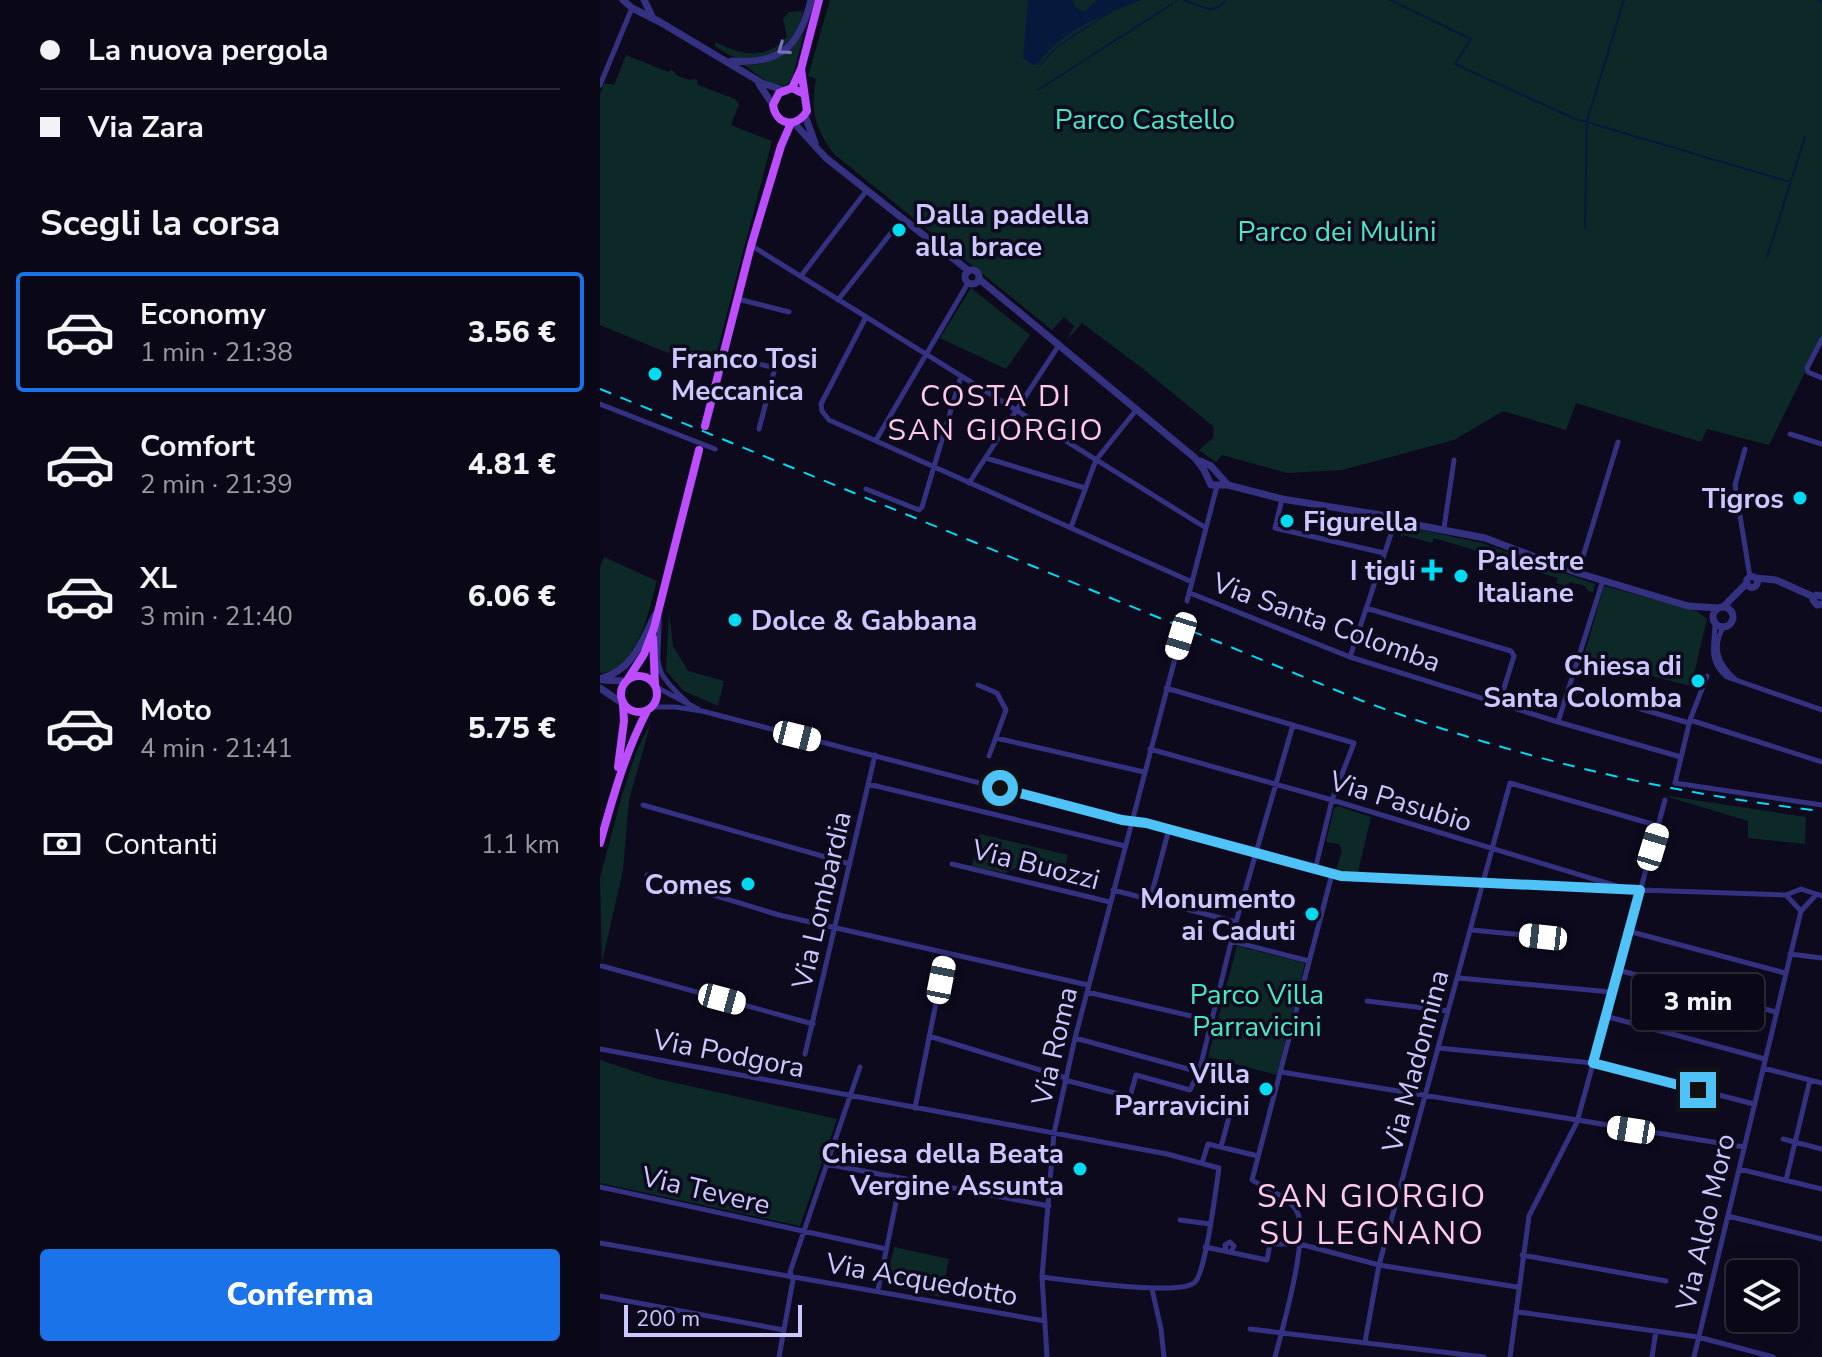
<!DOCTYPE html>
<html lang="it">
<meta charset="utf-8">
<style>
:root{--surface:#0a0816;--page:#13111f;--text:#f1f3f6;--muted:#999aa1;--line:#2a2935;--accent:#1a73e8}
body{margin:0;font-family:"Nunito Sans",sans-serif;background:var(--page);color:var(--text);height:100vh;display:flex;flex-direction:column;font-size:30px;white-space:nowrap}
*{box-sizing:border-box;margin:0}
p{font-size:26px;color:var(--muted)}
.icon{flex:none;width:44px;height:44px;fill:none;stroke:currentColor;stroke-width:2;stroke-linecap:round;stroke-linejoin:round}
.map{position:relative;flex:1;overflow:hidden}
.side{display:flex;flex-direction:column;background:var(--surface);width:600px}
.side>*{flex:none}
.banner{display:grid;align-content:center;height:176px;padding:0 40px;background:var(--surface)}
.fabs{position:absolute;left:1126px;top:1260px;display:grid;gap:16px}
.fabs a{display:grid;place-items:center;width:72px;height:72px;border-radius:8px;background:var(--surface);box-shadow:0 4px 20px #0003,0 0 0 2px var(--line);font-size:40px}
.scale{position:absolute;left:24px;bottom:20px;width:178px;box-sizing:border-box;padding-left:8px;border:4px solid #cdc7ff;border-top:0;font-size:22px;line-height:28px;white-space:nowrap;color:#cdc7ff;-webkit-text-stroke:6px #0d0a1e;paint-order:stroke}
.end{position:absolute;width:36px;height:36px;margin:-18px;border:10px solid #4fc3f7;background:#111;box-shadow:0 0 0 4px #111}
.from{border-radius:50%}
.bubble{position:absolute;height:56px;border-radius:8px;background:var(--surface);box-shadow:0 4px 20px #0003,0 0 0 2px var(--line);font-size:26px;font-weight:800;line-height:56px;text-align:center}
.car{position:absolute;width:24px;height:48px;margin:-24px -12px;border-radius:10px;box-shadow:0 0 6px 2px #0007;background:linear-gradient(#fff 24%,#345 0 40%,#fff 0 76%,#345 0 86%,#fff 0)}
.banner b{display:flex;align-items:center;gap:28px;height:76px;font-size:30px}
.banner b+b{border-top:2px solid var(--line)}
.banner i{width:20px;height:20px;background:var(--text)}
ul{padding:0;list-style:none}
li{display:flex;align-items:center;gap:24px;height:120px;margin:0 16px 12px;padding:0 24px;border:4px solid transparent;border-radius:8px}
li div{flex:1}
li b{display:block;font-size:30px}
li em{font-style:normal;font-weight:800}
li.on{border-color:var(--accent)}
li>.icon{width:72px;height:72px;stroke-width:1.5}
h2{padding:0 40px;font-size:36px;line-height:96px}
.pay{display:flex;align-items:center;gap:20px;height:88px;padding:0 40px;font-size:30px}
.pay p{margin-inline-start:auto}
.primary-button{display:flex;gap:16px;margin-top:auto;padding:16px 40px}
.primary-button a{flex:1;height:92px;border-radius:8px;background:var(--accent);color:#fff;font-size:32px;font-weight:800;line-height:92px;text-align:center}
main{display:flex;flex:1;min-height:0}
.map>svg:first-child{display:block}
.green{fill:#0d2927}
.water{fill:#05193c}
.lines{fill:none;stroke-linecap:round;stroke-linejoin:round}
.stream{stroke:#05193c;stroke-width:2}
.minor{stroke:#343181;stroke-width:5}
.tertiary{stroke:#343181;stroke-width:7}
.primary{stroke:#bc4eff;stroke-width:8}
.rail{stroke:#00dbf2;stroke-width:2;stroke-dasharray:12 10;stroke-linecap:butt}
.oneway{stroke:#7974ba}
.route{stroke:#4fc3f7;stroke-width:10}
.poi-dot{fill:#00dbf2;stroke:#0d0a1e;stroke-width:3}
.labels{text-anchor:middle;stroke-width:7;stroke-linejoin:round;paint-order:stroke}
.park-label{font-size:28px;fill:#4ae8c0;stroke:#0d0a1e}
.poi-label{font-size:28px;font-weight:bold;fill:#cdc7ff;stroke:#0d0a1e;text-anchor:end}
.street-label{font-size:28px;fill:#cdc7ff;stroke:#0d0a1e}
.neighbourhood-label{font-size:30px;letter-spacing:2px;fill:#ffc9ec;stroke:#0d0a1e}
.quarter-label{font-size:32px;letter-spacing:2px;fill:#ffc9ec;stroke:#0d0a1e}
</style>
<main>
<section class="side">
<div class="banner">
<b><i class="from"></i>La nuova pergola</b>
<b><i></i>Via Zara</b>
</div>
<h2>Scegli la corsa</h2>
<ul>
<li class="on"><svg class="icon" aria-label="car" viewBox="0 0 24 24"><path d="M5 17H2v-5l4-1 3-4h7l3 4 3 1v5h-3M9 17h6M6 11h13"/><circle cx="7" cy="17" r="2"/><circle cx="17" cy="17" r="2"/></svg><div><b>Economy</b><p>1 min · 21:38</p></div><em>3.56 €</em></li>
<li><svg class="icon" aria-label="car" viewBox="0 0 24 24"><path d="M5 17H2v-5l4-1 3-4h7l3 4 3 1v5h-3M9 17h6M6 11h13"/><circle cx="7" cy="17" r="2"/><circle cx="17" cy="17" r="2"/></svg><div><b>Comfort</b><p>2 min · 21:39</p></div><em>4.81 €</em></li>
<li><svg class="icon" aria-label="car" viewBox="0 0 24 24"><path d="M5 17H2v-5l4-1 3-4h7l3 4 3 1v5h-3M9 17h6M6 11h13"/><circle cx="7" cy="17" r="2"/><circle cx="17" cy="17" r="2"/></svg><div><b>XL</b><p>3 min · 21:40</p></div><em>6.06 €</em></li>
<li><svg class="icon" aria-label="car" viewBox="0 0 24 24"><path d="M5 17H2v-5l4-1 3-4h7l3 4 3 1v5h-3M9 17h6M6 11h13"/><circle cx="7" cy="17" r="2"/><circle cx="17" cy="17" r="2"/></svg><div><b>Moto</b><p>4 min · 21:41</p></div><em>5.75 €</em></li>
</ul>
<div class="pay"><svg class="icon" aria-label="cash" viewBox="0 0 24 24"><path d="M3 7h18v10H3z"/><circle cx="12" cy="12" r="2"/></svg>Contanti<p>1.1 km</p></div>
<div class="primary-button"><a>Conferma</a></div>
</section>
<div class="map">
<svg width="1222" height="1357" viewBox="0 0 1222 1357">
<rect width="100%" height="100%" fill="#0d0a1e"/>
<path class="green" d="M230,0H1222V338L1169,445L1107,429L1101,442L976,403L966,430L903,411L854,440L742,470L687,473L622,455L616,462L599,450L613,438L614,427L542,368L482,323L467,340L474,326L464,317L452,330L234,154C215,129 210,110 216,79L208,76Z
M203,11C197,41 170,65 138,58C130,56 122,51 115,46L116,42C142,56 166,60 187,37L183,19L189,12Z
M204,33L192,79L185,86L168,82L144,65C172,65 187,54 204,33Z
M26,55L68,72L72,70L78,76L89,80L93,79L97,80L98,85L135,99L139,104L131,125L172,141L112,371L0,325V94L4,83L14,85Z
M371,288L430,335L406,369L340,338Z
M803,526L882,543L995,584L993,592L988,591L985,586L970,582L966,586L956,583L958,578L904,562L902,566L887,562L888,557L880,555L881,552L834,538L832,543L803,535L802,538L799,533L794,531Z
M4,557L57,581C49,609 37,672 0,673V568Z
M1004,586L1097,611L1107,619L1091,686L983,659Z
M69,612L73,646L88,671L124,681L118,706L84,691L66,671Z
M51,722L29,800L23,870L2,962L0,878L22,795L37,750Z
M1062,795L1206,817L1205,844L1148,838V821Z
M738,806L771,817L758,872L736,871L742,851L739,844L726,842L734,808Z
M380,834L468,855L464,870L430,862L405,873L372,866Z
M637,946L705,963L677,1075L608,1057Z
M0,1060L54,1078L237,1119L200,1226L0,1183Z
M294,1247L349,1259L341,1297L286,1285Z"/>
<path class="water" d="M428,0H472L476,7L484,12L497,0H542L515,10L458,47L437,69C456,41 477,35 502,16C478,27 454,41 437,65H433L423,58Z"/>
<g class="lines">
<path class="stream" d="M584,0C601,6 613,16 626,0
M790,0L871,39L855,64L973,118L1190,182
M1218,0L1222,2
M576,1L577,0
M438,90L572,4
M985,228L987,121L1024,0
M1167,257L1205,137"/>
<path class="minor" d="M0,85L32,8
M152,246L606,528
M201,276L267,190
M138,299L189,312
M238,300L291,233
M266,317L221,404L222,411L229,420L592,582
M1222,339L1207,368L1208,372L1222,378
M123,355L175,368L159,429
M0,404L115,449
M1190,434L1222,444
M276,440L368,283
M1145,449L1135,485L1150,577
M386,458L485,488
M369,483L459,345
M266,489L319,510L322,507L361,376
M682,499L675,528L784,553
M471,527L496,460L537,409
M844,528L854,460
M978,573L1018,442
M590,593L750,657L958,722L1081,757
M587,601L617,486
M766,608L911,651L914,656L899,704
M59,616C60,666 47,666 88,703
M1115,623C1115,645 1107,660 1127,677L1222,710
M1124,626C1111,647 1118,664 1135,679
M750,657L795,522
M1107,676L1090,720L1075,783L1222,805
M378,685L397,693L406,710L389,756
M56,687L98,709
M566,688L754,743L732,800L715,870
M969,688L1089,723
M52,707H75L102,711L522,820L546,823L741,876L891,885L1186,895L1201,889L1222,896
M1090,720L1222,762
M958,722L1003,580
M396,738L544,772
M550,749L732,800L1020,887
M268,784L525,846
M43,805L250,864
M352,864L510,902
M47,875L179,915L488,985
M513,890L636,922
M1186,895L1200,910
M550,900L569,829
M872,930L943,937V946
M1028,931L1185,973
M631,941L709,961
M1190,954L1222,958
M2,966L213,1024
M1018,970L1176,1012
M859,978L1011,992
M487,992L613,1021
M767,1001L848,1011
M1005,1016L1165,1059
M329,1036L466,1078
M475,1038L599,1072
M838,1048L993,1063L1154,1104
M0,1049L567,1154L619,1168C616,1188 606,1271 595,1282C581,1297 467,1280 442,1277
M205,1054L275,755
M1163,1068L1222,1083
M681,1072L1144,1147
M465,1080L530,1097L536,1075L590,1090L599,1072L636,922L693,725
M315,1108L346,953
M1183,1139L1222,1149
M621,1147L633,1102
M602,1163L608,1144L658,1156
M226,1164L449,1206
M1139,1169L1222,1189
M1186,1180L1210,1080
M0,1187L286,1249
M1128,1216L1222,1239
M580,1220L610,1224
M0,1243L445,1321
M605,1247L667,1260L670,1244H700L779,1265L917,1287
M626,1251L625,1245L630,1242L634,1246L631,1252
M922,1255L1066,1281
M552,1289L561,1329L564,1357
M278,1290L301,1178
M0,1296L184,1330
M918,1312L1098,1337L1173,1357
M650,1329L884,1357
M765,1342L779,1265L910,783L1059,826
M179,1357L193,1280L190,1272L260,1067
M447,1357L442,1277L454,1133L475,1038L581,636
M675,1357C683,1327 708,1240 698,1214C692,1198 666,1189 652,1180L732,874
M910,1357L929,1216L977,1122L1065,800
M1052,1357L1056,1331
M1094,1357L1201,911L1215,896"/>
<path class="tertiary" d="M23,0L32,8L60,22L162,83L183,90
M44,0L52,16
M132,61C181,65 200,45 211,0
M159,84L173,105
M205,116L215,143
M194,123L226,158L369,271
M365 277a7 7 0 1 1 14 0a7 7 0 1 1-14 0Z
M379,279L595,458L604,470L611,485H628L682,499L793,517
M600,461L611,466L628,485
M796,521L885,538L978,573L1088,606L1118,608
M1146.5 582a5.5 5.5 0 1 1 11 0a5.5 5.5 0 1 1-11 0Z
M1156,578L1176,580L1214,597
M1222,596L1216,595L1213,600L1217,605L1222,604
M1123,607L1147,583
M1113 617a10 10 0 1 1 20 0a10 10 0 1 1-20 0Z
M0,679C33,670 41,643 55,615
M3,680L24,681
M0,688L22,703"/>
<path class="primary" d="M201,69L207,111C196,129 176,125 173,105L179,93L192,88L204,94
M192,88L201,69L219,0
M105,426L151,246L181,146L191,123
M53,638L55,685
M21 694a18 18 0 1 1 36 0a18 18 0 1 1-36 0Z
M28,679L44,654L54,628L99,450
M18,767L24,721L23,704
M0,843C13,797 25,753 47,711"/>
<path class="rail" d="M0,389L760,700C910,756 1063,793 1222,811"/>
</g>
<defs><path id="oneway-chevron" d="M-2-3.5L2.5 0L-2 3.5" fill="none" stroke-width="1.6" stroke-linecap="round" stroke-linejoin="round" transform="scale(2)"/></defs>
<use class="oneway" href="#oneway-chevron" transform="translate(183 49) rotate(145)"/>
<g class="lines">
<path class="route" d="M400,788L522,820L546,823L741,876L1040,890L993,1063L1098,1090"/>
</g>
<g class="poi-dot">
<circle cx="299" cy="230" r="8"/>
<circle cx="55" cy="374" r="8"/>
<circle cx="1200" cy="498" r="8"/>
<circle cx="687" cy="521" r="8"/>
<path d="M828 558h8v8h8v8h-8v8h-8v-8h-8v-8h8z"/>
<circle cx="861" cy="576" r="8"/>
<circle cx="135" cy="620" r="8"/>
<circle cx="1098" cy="681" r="8"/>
<circle cx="148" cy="884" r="8"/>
<circle cx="712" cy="914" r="8"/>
<circle cx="666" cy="1089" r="8"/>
<circle cx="480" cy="1169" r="8"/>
</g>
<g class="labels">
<g class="park-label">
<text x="545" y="129">Parco Castello</text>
<text x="737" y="241">Parco dei Mulini</text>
<text x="657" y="1004">Parco Villa<tspan x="657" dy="32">Parravicini</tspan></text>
</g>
<g class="poi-label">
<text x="315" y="224" text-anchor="start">Dalla padella<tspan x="315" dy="32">alla brace</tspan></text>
<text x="71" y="368" text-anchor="start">Franco Tosi<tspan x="71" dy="32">Meccanica</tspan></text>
<text x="1184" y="508">Tigros</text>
<text x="703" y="531" text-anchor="start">Figurella</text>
<text x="877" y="570" text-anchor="start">Palestre<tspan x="877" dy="32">Italiane</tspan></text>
<text x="816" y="580">I tigli</text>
<text x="151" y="630" text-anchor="start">Dolce &amp; Gabbana</text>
<text x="1082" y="675">Chiesa di<tspan x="1082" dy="32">Santa Colomba</tspan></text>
<text x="132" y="894">Comes</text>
<text x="696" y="908">Monumento<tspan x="696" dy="32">ai Caduti</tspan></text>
<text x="650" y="1083">Villa<tspan x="650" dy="32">Parravicini</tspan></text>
<text x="464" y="1163">Chiesa della Beata<tspan x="464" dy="32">Vergine Assunta</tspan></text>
</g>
<g class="street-label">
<text transform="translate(727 622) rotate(20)" y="10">Via Santa Colomba</text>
<text transform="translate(801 801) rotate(17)" y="10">Via Pasubio</text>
<text transform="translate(436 864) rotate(14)" y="10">Via Buozzi</text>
<text transform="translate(221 900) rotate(-77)" y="10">Via Lombardia</text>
<text transform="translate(454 1046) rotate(-77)" y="10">Via Roma</text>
<text transform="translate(129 1053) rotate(11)" y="10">Via Podgora</text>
<text transform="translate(815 1061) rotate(-75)" y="10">Via Madonnina</text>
<text transform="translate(106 1190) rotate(13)" y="10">Via Tevere</text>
<text transform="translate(1105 1222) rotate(-77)" y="10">Via Aldo Moro</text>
<text transform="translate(322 1279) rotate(10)" y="10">Via Acquedotto</text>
</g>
<g class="neighbourhood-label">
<text x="396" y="406">COSTA DI<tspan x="396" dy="34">SAN GIORGIO</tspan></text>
</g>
<g class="quarter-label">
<text x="772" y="1207">SAN GIORGIO<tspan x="772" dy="37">SU LEGNANO</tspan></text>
</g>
</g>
</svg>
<div class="fabs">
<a><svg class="icon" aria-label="layers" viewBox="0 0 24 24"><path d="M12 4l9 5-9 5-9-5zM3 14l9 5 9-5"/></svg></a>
</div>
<div class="scale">200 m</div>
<i class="end from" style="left:400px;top:788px"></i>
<i class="end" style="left:1098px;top:1090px"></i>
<div class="bubble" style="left:1032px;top:974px;width:132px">3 min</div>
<i class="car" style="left:581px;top:636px;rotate:197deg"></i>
<i class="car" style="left:197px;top:736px;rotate:104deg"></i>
<i class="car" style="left:1053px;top:847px;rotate:17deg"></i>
<i class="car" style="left:943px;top:937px;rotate:276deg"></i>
<i class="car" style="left:341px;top:980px;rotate:11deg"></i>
<i class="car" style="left:122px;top:999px;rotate:105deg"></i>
<i class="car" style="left:1031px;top:1130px;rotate:279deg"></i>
</div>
</main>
